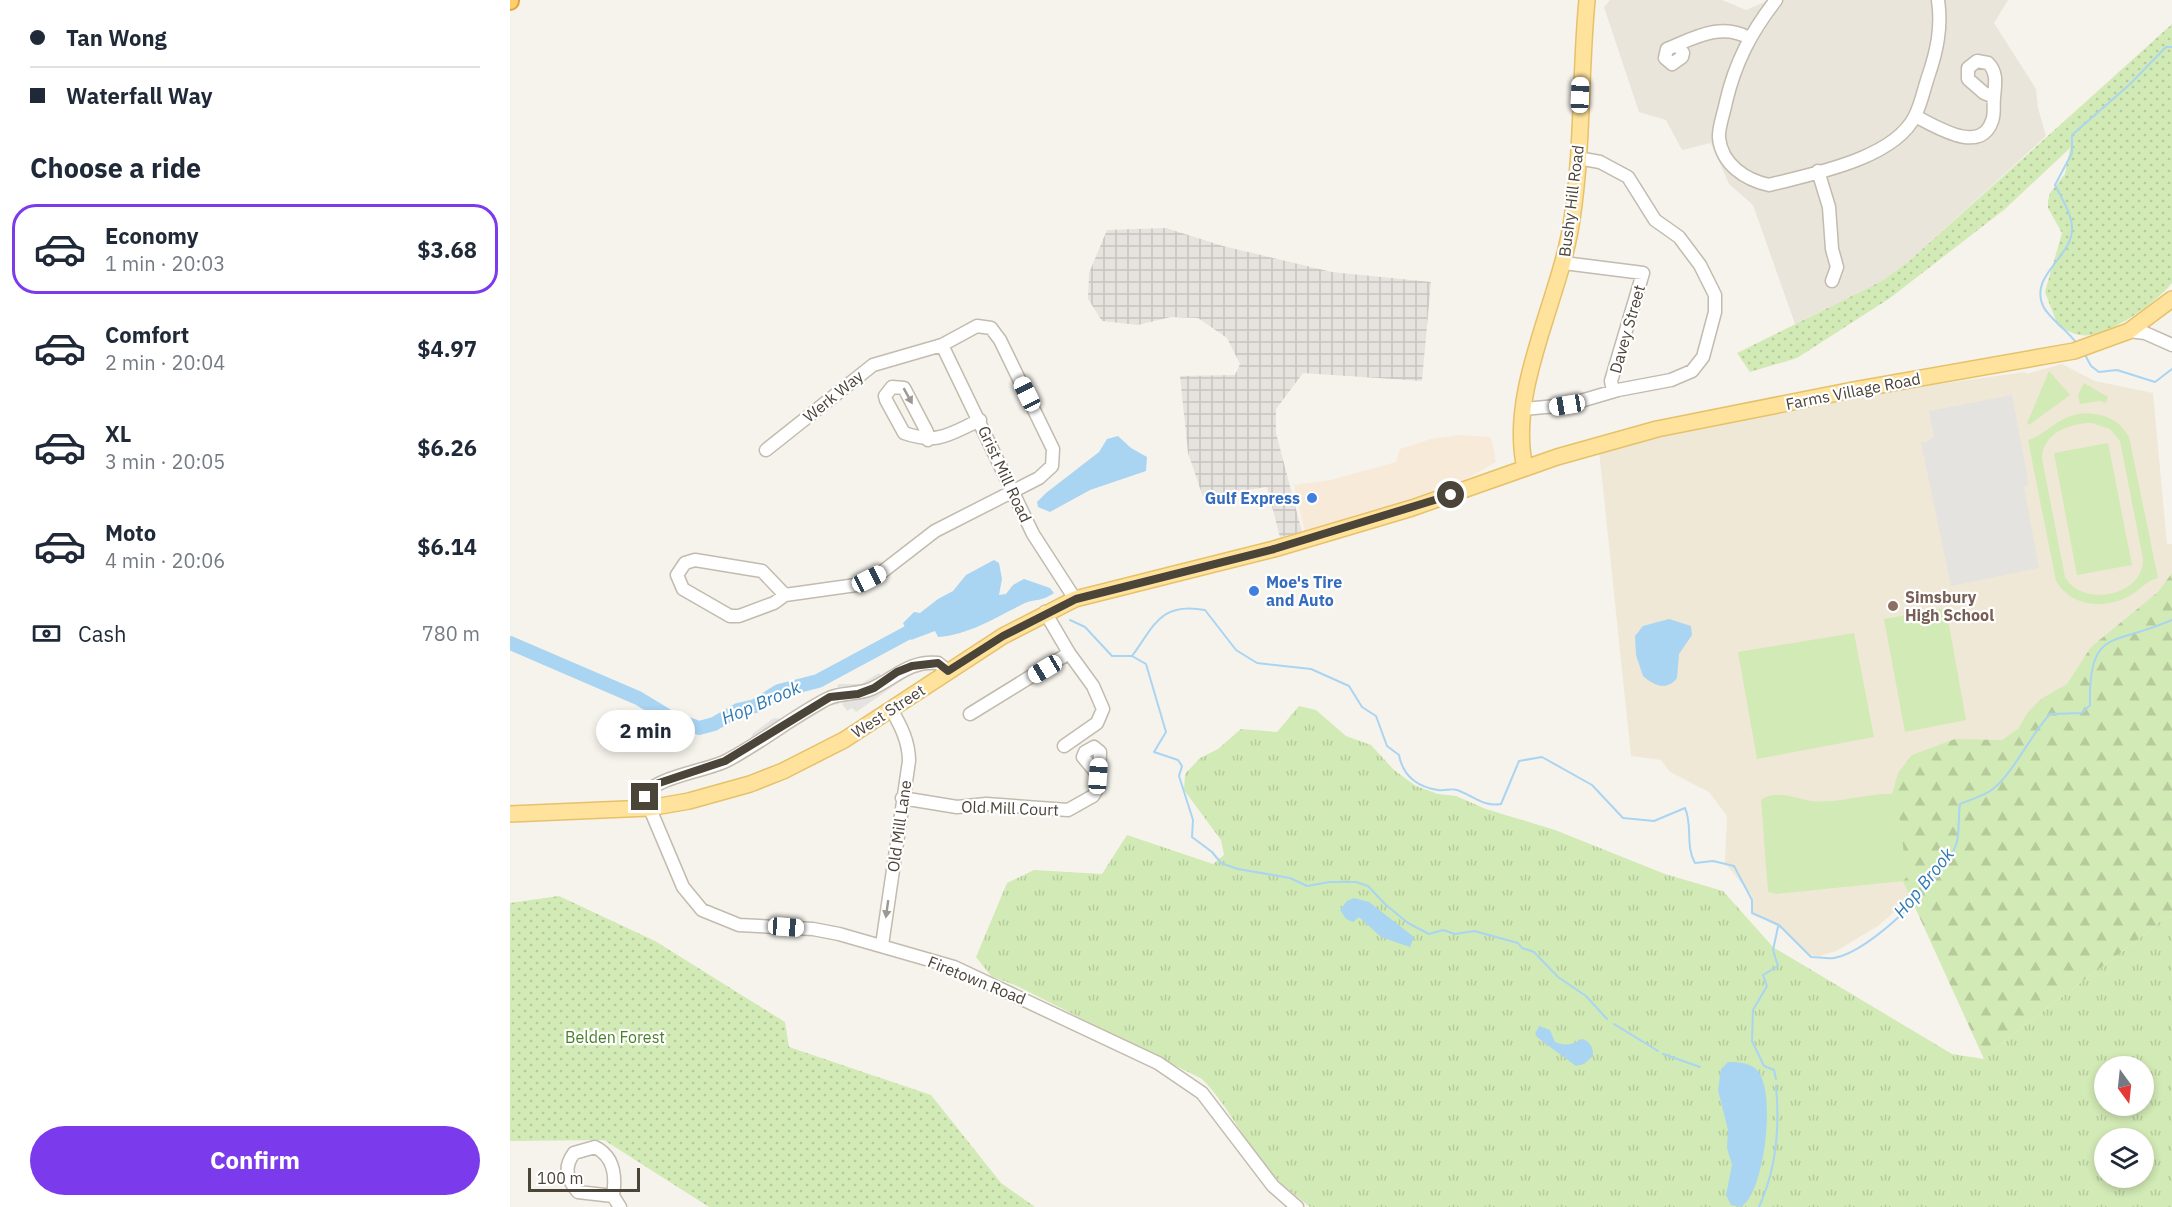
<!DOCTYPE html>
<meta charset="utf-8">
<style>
:root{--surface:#fff;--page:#f6f6f7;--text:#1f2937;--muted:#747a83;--line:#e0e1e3;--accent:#7c3aed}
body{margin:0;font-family:"IBM Plex Sans",sans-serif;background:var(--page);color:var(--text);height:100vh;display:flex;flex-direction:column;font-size:22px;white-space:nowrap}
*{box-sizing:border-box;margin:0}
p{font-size:20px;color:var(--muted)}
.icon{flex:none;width:33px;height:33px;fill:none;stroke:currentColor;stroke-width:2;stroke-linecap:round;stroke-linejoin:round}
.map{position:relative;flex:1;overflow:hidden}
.drawer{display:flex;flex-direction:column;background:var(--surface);width:510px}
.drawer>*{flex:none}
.banner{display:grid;align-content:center;height:132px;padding:0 30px;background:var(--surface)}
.needle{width:39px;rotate:165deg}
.controls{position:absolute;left:1584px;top:1056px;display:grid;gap:12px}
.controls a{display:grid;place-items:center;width:60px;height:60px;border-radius:50%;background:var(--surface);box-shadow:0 3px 9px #0003;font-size:30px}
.scale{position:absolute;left:18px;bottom:15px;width:112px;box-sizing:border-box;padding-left:6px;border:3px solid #4b4439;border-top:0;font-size:16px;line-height:21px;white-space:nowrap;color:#4b4439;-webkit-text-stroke:4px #fff;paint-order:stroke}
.end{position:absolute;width:27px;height:27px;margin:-14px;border:8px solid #4b4439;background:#fff;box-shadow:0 0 0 3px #fff}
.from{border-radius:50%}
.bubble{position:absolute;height:42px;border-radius:21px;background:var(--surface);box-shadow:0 3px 9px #0003;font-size:20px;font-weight:700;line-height:42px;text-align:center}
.car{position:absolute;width:18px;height:36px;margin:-18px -9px;border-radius:8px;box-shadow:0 0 4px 2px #0007;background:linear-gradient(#fff 24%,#345 0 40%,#fff 0 76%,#345 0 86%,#fff 0)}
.banner b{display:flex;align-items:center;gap:21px;height:57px;font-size:22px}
.banner b+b{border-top:2px solid var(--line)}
.banner i{width:15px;height:15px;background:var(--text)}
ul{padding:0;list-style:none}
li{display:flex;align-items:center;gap:18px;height:90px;margin:0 12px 9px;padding:0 18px;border:3px solid transparent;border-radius:24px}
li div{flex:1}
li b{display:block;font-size:22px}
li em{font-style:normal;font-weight:700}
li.selected{border-color:var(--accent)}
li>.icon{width:54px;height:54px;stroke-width:1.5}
h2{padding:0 30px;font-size:27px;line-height:72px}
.pay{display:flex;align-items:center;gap:15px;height:66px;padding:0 30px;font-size:22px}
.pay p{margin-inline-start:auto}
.button{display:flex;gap:12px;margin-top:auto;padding:12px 30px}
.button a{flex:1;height:69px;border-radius:36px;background:var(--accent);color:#fff;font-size:24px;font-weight:700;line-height:69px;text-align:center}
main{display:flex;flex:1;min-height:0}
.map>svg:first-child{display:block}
.residential{fill:#eae5da}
.commercial{fill:#f7ead8}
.industrial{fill:url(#industrial-grid)}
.education{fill:#efe8d6}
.grass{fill:url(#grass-tufts);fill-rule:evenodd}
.forest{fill:url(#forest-firs)}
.park{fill:url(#park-dots)}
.garden{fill:#d2eab5;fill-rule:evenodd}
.parking{fill:#e5e3e0}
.water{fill:#a9d4f2}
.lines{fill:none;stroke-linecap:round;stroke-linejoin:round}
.stream{stroke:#a9d4f2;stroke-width:2}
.river{stroke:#a9d4f2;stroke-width:14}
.minor-casing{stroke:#c2bbae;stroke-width:15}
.major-casing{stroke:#e6c16a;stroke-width:18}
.highway-casing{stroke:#e0a43c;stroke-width:20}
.minor{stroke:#fff;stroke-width:12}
.major{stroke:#ffe39c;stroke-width:15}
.highway{stroke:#ffcf6e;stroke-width:16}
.oneway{fill:#9c9892}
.route{stroke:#4b4439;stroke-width:8}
.shop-dot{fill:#3f7fe0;stroke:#fff;stroke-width:2}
.education-dot{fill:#8d6e63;stroke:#fff;stroke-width:2}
.labels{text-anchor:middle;stroke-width:4.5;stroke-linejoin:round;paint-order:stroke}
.street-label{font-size:16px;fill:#4b4439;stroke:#fff}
.shop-label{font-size:16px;font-weight:bold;fill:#366cbe;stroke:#fff;text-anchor:end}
.education-label{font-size:16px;font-weight:bold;fill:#785e54;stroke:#fff;text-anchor:start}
.park-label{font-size:16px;fill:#4a7f2a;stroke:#fff}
.water-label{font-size:18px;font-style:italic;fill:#2e7ab2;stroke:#fff}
</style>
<main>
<section class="drawer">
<div class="banner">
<b><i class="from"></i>Tan Wong</b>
<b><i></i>Waterfall Way</b>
</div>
<h2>Choose a ride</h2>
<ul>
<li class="selected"><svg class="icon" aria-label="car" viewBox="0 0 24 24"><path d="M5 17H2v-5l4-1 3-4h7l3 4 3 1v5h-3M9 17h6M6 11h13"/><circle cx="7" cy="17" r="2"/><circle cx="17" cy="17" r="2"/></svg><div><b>Economy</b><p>1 min · 20:03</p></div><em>$3.68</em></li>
<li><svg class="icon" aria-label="car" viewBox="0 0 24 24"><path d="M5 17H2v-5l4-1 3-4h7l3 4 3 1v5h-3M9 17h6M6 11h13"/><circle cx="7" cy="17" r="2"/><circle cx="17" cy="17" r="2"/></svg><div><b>Comfort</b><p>2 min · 20:04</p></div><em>$4.97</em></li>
<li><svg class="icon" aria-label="car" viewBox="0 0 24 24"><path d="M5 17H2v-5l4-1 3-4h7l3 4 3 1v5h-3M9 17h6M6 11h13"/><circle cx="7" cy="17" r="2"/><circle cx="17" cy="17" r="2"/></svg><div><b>XL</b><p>3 min · 20:05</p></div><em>$6.26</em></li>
<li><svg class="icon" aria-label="car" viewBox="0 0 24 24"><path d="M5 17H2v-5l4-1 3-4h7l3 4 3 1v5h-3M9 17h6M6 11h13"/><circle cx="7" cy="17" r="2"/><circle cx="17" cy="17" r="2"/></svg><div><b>Moto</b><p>4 min · 20:06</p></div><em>$6.14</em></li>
</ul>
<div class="pay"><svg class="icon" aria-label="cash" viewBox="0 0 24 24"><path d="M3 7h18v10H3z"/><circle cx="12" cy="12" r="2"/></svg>Cash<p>780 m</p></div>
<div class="button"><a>Confirm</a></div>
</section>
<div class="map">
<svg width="1662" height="1207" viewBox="0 0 1662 1207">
<defs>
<pattern id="industrial-grid" width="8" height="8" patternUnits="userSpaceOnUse" patternTransform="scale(1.5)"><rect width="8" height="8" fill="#e6e2dd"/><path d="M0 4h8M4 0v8" fill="none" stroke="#c7c3be"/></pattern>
<pattern id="grass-tufts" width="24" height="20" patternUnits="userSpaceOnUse" patternTransform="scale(1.5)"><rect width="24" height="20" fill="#d2eab5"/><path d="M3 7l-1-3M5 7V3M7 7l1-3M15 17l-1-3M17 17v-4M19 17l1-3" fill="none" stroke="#b6ca9c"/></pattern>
<pattern id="forest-firs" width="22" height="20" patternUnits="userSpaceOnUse" patternTransform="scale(1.5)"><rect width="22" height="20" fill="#d2eab5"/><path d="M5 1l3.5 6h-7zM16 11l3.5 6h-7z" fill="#b6ca9c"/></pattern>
<pattern id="park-dots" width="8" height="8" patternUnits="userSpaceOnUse" patternTransform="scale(1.5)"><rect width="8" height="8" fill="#d2eab5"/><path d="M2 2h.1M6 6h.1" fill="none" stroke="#b6ca9c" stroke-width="1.8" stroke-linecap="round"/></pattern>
</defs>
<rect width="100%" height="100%" fill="#f6f3ec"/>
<path class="residential" d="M1100,0H1212L1236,10L1259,0H1498L1484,23L1526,89L1528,108L1536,136L1397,263L1370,282L1285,324L1243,205L1219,184L1201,143L1172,150L1156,120L1129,112L1094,7Z"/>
<path class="commercial" d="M948,435L981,437L986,462L956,479L891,502L795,531L784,485L821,480L886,462L890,449L921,439Z"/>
<path class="industrial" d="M656,228L713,246L822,272L921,282L912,381L793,373L766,409V433L792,532L770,537L757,487L693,497L678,453L670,376L725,375L730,364L717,338L688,318L661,317L628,325L592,321L578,299L579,273L597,230Z"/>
<path class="education" d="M1552,364L1585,381L1643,393L1657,544H1662V668L1368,926L1326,951L1309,956L1298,955L1273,930L1243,913L1242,896L1215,863L1217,816L1199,792L1160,772L1151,760L1121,756L1089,450L1102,445L1394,389L1515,372L1516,374Z"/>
<path class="grass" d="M789,706L806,710L836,736L861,745L884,770L906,786L928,794L946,796L976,809L1045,830L1155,874L1213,891L1263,947L1442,1054L1474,1059C1531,1009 1594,968 1652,920L1662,916V1207H800C784,1194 768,1182 755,1166C732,1138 718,1105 692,1079L507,986L481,976L466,957L497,883L524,870L592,874L617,835L703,864L714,855L711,840L674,790L675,774L690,758L708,749L731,729L767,732ZM1594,1066H1634V1106H1594ZM1594,1138H1634V1178H1594Z"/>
<path class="forest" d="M1662,573V916L1652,920C1594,968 1531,1009 1474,1059L1393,881L1388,811L1382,794L1388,773L1402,755L1445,739L1492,740L1508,729L1518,712L1531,699L1557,684L1581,647L1648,592Z"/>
<path class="park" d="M1662,24V283C1647,302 1595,340 1570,335C1562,334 1554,328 1548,326L1535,292L1552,233L1538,208V201L1540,193L1555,174L1560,148L1495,209L1380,298L1287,358L1240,372L1227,353L1370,282L1397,263Z
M49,896L145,941L275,1022L279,1047L421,1095L491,1183L525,1207H199L94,1140L0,1141V903Z"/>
<path class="garden" d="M1539,371L1560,395L1519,425L1517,423Z
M1574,383L1598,397L1596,403L1590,401L1570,404L1568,395Z
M1568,414C1589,412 1608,417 1619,437L1648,578C1636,581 1631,589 1621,595C1596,610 1561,607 1546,581L1518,440C1534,436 1545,419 1568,414ZM1582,423L1600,429L1610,441L1633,559C1634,596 1572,608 1555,577L1532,459C1532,433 1560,423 1582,423Z
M1598,443L1622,565L1567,575L1544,453Z
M1436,608L1456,720L1395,732L1374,619Z
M1344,633L1364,737L1247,759L1228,652Z
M1382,794L1387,799L1397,877L1393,881L1266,894L1258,892L1251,800C1265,789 1285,798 1301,801C1327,804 1356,793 1382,794Z"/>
<path class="parking" d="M1502,395L1519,485L1514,487L1529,568L1441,586L1411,443L1419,441L1424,436L1419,411Z
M390,667L397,677L346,712L342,708L337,711L332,704L335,699H329V704L319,706L317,703L315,705L317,708L265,739V735L209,769L164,784L244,740L241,737L243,733L264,718L273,719L327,690L328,684H351L369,673L372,677Z"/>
<path class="water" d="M608,436L621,448L637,457L636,471L580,490L540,512L528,507L527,502L536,493L589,452L597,439Z
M484,560L489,563L492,579L489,595L496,594L503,585L514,579L540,588L544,593C529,603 525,598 513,604C487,617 459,635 428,637L425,631L401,640L393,623L404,612L410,613L428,599L443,591L456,575Z
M1159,619L1181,626L1182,635L1169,654L1167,678C1157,691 1144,686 1133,676L1126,655L1125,636L1133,626Z
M844,898L859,902L904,937L900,947L871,937L849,917L843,922L836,919L830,910L837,901Z
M1029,1026L1040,1030L1045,1042C1058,1047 1061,1044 1073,1039C1081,1043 1083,1047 1083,1056L1074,1064L1066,1066L1028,1038L1025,1034Z
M1218,1062C1229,1062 1241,1063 1248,1071C1266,1093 1255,1192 1231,1207L1221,1205L1216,1195L1222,1165L1217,1148L1218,1130L1208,1090L1211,1069Z"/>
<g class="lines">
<path class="stream" d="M1567,344C1558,330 1540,320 1533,306C1519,275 1563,257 1562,228C1562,213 1551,198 1545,185L1562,153V135L1619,85L1656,47H1662
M1574,353L1581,366L1589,372L1607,370L1645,382L1662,369
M560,620L575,627L602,656H622C645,625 650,602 695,610L726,650L747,663L801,669L839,686L852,707L866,716L877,746L889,755C893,776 908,787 928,790C935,791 941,788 947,790C964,796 973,807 991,804L1009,761L1032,757L1082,785L1113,818L1144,821L1175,808C1183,826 1175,846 1185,863L1203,861L1224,866L1242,900V913L1269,925L1301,957C1308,957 1317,959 1324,958C1361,952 1433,879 1446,845C1450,834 1448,816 1450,804C1459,800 1471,797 1480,791C1501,778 1520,735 1540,714L1572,713L1580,705C1578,626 1605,646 1662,620
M622,656L636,664L656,732L644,752L668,760L672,766L669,776L683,820L682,837L702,852L711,863L728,869L780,878L797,886L820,882H846L858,886L876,905L898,923L919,934L933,930L945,934L964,931L1008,943L1012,948L1024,952L1048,977L1076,996L1097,1019
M1104,1024L1148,1051
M1153,1054L1190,1067
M1266,1079L1264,1070L1254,1066L1242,1041L1243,1010L1257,986L1253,975L1268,966L1263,950L1268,927
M1249,1207C1266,1170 1270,1128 1266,1086"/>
<path class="river" d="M0,643L128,698L161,718L189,728L204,724L228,710L245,706L269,691L308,681L412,625"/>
<g class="minor-casing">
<path id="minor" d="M1266,0C1241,32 1225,63 1216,102C1214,113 1208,128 1209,138C1212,165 1236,180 1259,185C1302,174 1384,159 1405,116C1411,104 1414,89 1418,77C1427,51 1432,27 1428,0
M1168,45L1173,53L1172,57L1162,64L1155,58L1157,49C1184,38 1211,22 1239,38
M1405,116C1424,125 1470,156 1482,121C1485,114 1483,105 1484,98C1485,85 1488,73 1478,63L1467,61L1458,68V79L1474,93L1484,97
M1308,171L1319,207L1322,249L1327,267L1322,281
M1054,263L1133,273L1101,381L1103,391
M1619,331L1635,333L1662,345
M432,345L523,534L565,599
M1013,409L1057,405L1108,390L1161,380L1182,371L1193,357L1205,312V295L1190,265L1169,237L1145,220L1118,177L1090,162L1068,158
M418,440L417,432L394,388L382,387L375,396L376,400L394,433C429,445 439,434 470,420
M256,450L363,365L432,345L467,326L481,328L490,340L543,449L542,466L529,478L425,531L372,572L346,585L275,595L264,603L229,616H220L173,589L167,575L175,563L185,560L252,571L275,595
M535,612L559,653L583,686L593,709L587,723L554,746
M438,671L428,663C399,660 384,679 361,689C347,695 330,692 317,699C282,717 251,743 216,761C196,771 140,778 135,797L173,887L192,910L229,925L303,929L329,934L444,967L648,1063L692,1093L763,1186L787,1207
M460,714L559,653
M392,798L447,807L476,804L558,810L583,796L589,786L590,752L584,747L575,752L573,757L588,775
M372,945L399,761C399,742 391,726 381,709
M103,1196L68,1192C57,1179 53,1168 64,1153L85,1147C105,1157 106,1177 103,1196L110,1207"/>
</g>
<g class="major-casing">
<path id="major" d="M1015,468C997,390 1051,298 1062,219C1073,147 1070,73 1077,0
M0,814L139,808L179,801L240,784L273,771L334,740L493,636L565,599L764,549L902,508L1047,457L1147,429L1343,390L1564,351L1619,331L1662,299"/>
</g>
<g class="highway-casing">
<path id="highway" d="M0,1V0"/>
</g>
<use href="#minor" class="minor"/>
<use href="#major" class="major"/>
<use href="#highway" class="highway"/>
</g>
<defs><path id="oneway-solid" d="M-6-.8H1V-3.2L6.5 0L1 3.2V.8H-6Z" transform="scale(1.5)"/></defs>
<g class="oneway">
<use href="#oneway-solid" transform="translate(398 396) rotate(61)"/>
<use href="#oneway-solid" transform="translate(377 909) rotate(98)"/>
</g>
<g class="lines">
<path class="route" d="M135,797L143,785L215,761L320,697L348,694L364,688L387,672L402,666L428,663L438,671L493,636L566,599L764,549L941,495"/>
</g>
<g class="shop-dot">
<circle cx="802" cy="498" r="6"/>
<circle cx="744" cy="591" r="6"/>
</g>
<circle class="education-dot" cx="1383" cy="606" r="6"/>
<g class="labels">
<g class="street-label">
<text transform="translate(1061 201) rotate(-83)" y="6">Bushy Hill Road</text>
<text transform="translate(1117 329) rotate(-74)" y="6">Davey Street</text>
<text transform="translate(1343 391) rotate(-11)" y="6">Farms Village Road</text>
<text transform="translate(323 396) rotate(-39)" y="6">Werk Way</text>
<text transform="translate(495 474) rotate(65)" y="6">Grist Mill Road</text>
<text transform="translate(378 711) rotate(-33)" y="6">West Street</text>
<text transform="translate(500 808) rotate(2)" y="6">Old Mill Court</text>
<text transform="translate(389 826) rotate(-82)" y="6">Old Mill Lane</text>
<text transform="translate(467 980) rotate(22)" y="6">Firetown Road</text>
</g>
<g class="shop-label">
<text x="790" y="504">Gulf Express</text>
<text x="756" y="588" text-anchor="start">Moe's Tire<tspan x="756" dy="18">and Auto</tspan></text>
</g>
<g class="education-label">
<text x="1395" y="603">Simsbury<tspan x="1395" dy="18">High School</tspan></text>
</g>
<g class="park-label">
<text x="105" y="1043">Belden Forest</text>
</g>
<g class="water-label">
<text transform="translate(251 703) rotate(-23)" y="6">Hop Brook</text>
<text transform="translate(1414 883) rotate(-51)" y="6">Hop Brook</text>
</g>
</g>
</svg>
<div class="controls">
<a><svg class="needle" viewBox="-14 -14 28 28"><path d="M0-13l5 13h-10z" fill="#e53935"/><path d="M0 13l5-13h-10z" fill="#747a83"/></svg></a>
<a><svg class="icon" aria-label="layers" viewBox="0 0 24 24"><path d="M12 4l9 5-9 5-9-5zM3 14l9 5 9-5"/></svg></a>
</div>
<div class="scale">100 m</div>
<i class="end from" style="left:941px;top:495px"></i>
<i class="end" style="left:135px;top:797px"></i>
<div class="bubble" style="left:86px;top:710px;width:99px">2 min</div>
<i class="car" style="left:1070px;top:95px;rotate:2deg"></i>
<i class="car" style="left:517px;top:394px;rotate:334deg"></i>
<i class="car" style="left:1057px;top:405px;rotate:260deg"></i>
<i class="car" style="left:359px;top:579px;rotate:63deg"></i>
<i class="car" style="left:535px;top:669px;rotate:239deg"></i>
<i class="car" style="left:588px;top:776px;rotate:4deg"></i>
<i class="car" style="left:276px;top:927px;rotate:94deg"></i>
</div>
</main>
